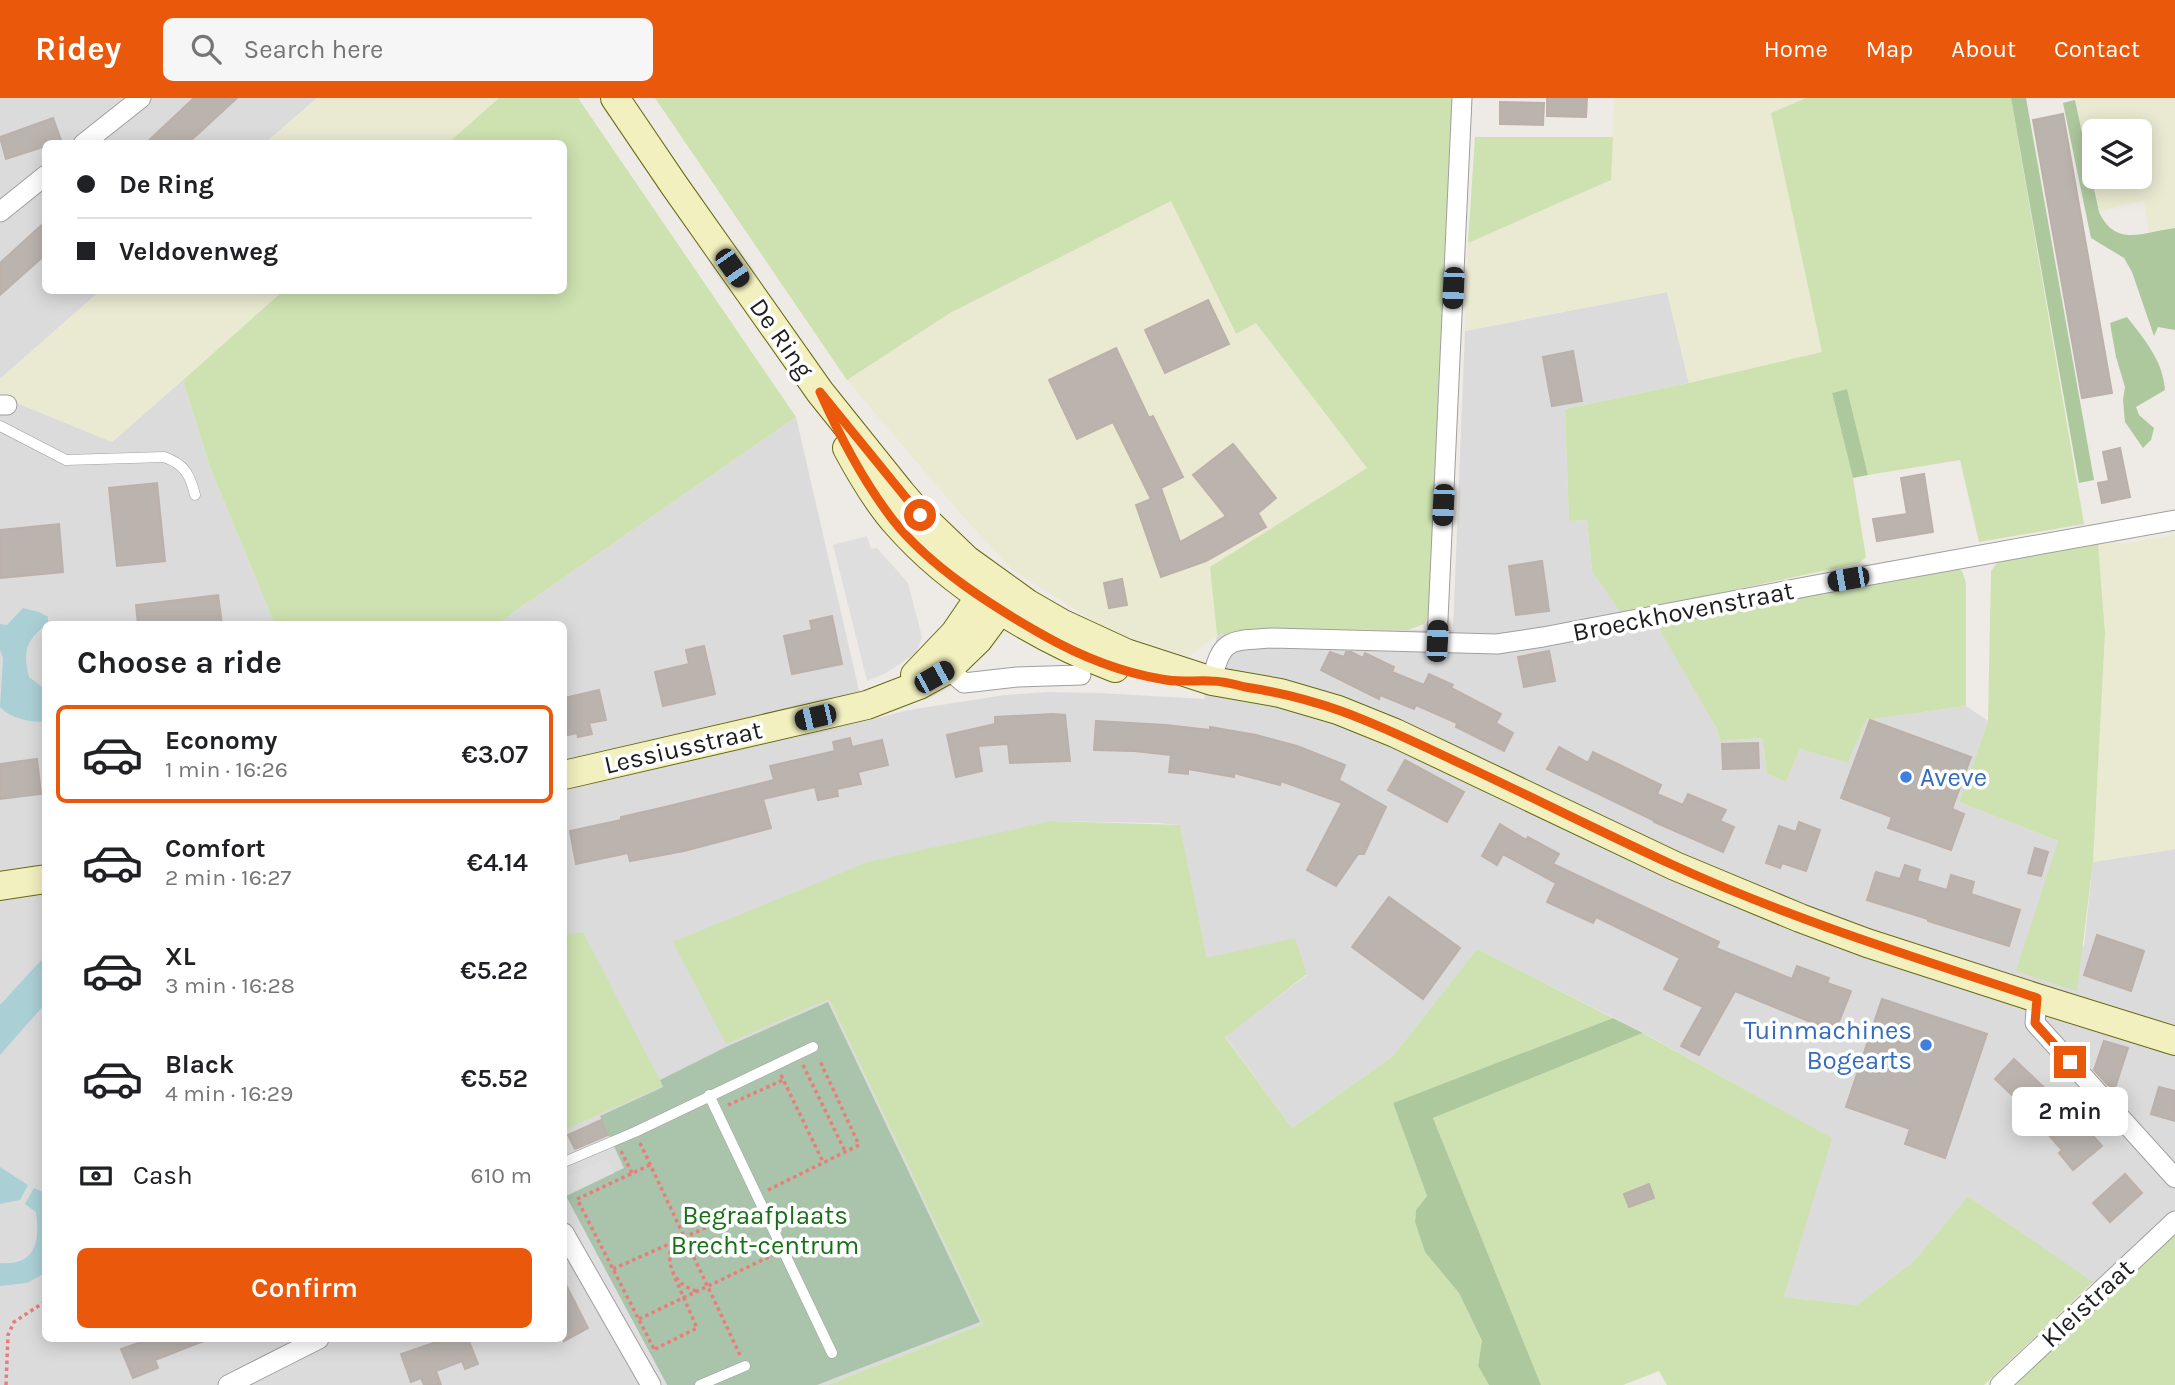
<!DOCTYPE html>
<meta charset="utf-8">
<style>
:root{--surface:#fff;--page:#f6f6f6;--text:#202124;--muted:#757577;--line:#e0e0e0;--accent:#ea580c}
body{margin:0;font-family:Karla,sans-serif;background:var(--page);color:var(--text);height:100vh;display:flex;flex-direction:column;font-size:26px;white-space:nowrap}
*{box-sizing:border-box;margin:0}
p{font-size:23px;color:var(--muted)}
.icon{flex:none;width:38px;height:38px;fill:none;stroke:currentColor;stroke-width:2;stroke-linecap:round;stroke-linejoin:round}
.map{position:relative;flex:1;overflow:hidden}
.panel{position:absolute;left:42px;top:523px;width:525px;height:721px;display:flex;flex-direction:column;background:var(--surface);border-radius:10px;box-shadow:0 4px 18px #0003}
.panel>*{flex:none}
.banner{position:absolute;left:42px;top:42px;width:525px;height:154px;border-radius:10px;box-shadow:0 4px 18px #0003;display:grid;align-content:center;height:154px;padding:0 35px;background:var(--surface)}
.tools{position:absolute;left:2082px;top:21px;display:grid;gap:14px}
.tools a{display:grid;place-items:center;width:70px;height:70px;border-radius:10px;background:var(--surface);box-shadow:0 4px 18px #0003;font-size:35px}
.end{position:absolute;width:32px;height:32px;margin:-16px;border:9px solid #ea580c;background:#fff;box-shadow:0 0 0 4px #fff}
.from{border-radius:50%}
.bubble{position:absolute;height:49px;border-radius:10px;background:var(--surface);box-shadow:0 4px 18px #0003;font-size:23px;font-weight:600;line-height:49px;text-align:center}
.car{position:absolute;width:21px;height:42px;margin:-21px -10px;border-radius:9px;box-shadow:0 0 5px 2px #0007;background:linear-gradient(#222 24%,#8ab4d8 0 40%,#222 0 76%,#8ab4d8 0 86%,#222 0)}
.banner b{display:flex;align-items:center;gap:24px;height:66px;font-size:26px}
.banner b+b{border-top:2px solid var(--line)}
.banner i{width:18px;height:18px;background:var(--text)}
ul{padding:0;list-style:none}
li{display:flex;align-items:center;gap:21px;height:98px;margin:0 14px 10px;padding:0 21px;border:4px solid transparent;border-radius:10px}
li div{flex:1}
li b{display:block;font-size:26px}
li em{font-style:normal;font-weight:600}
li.current{border-color:var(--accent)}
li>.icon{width:63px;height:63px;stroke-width:1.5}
h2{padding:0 35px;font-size:32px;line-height:84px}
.pay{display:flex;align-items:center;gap:18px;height:77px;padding:0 35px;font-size:26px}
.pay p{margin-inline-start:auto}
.button{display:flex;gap:14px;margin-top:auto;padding:14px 35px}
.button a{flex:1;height:80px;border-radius:10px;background:var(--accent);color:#fff;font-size:28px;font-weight:600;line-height:80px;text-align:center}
header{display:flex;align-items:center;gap:42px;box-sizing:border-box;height:98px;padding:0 35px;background:var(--accent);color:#fff}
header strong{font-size:33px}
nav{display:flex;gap:38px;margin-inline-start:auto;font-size:24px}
.search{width:490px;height:63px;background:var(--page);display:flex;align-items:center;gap:18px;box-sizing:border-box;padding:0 24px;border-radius:10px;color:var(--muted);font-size:26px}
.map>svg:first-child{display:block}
.residential{fill:#dcdbdb}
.farmland{fill:#eaead2;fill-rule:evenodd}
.grass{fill:#cde2b0}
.forest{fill:#aec89e}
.cemetery{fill:#a9c4aa}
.parking{fill:#dedede}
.water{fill:#aad0d6}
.building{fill:#bab3ae;stroke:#bdb0a9;stroke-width:2}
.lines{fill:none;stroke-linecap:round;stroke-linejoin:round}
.service-casing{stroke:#9f9f9f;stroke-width:11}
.minor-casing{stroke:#9f9f9f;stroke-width:21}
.secondary-casing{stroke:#666811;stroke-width:30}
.path{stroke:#ea7c7a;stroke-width:3.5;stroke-dasharray:3.5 3.5;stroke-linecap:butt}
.service{stroke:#fff;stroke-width:10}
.minor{stroke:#fff;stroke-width:19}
.secondary{stroke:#f2f0be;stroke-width:28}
.route{stroke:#ea580c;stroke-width:9}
.shop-dot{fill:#3f7fe0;stroke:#fff;stroke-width:2.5}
.labels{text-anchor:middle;stroke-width:7;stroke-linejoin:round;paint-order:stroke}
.street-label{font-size:26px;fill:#1e1e1e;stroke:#fff}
.shop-label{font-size:26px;fill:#366cbe;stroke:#fff;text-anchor:start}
.park-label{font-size:26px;fill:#187018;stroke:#fff}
</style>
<header>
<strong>Ridey</strong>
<div class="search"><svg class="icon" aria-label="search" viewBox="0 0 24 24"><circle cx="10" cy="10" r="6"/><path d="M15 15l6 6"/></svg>Search here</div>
<nav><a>Home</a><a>Map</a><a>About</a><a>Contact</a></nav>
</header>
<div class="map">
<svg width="2175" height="1287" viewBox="0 0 2175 1287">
<rect width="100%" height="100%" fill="#eeeae5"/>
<path class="residential" d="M0,0H317L265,45L46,46V192L100,193L0,281Z
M1667,194L1689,285L1565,311L1569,423L1587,422L1592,473L1659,508L1716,629L1720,643L1762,640L1767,676L1786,684L1800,651L1848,665L1866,622L1966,608L1988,623L1959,704L2058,743L2017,873L2084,848L2093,764L2175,751V1132L2107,1195L1968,1098L1914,1163L1857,1207L1784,1199L1831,1040L1644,935L1477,851L1393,958L1292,1030L1225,938L1307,877L1207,860L1180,727L1158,725L1051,723L829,901L983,1226L827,1287H0V298L112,344L183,282L210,369L275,527H46V1241H564V527H495L796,319L866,623L909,612L1005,597L1047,594L1100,595L1204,601L1217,537L1263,531L1453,532L1465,233Z"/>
<path class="farmland" d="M317,0H499L448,45L265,46Z
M1614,0H1806L1771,15L1823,254L1689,285L1667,194L1465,233L1468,145L1611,82Z
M2075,0H2175V130L2149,134L2144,102L2099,114ZM2095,33H2140V79H2095Z
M1171,103L1235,236L1256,224L1367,370L1210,469L1217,537L1188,559L1110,533L1013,472L959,414L847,282L950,215Z
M100,193H283L112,344L0,298V281Z
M2175,437V751L2093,764L2105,535L2098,445L2113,443L2122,446Z"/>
<path class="grass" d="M499,0H578L796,319L495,527H275L210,369L183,282L283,193L564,192V46L448,45Z
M655,0H1455L1432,509L1424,526L1408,532L1263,531L1217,537L1210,469L1367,370L1256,225L1236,236L1171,103L950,215L847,282Z
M1806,0H2011L2084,426L1979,444L1960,362L1868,377L1847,291L1832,295L1853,380L1866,459L1859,465L1622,516L1592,473L1587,422L1569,423L1565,311L1689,285L1822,254L1771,15Z
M1475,39H1613L1611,82L1468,145Z
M2098,445L2105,535L2093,764L2077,893L2016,873L2058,743L1959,704L1988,623L1991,473L1999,462Z
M1956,470L1962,473L1966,485V608L1866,622L1848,665L1800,651L1786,684L1767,676L1762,640L1720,643L1716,629L1661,534L1660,523Z
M1051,723L1180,727L1207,860L1295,840L1307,876L1225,939L1292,1030L1393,958L1477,851L1613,920L1393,1005L1427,1098L1416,1112L1415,1124L1425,1154L1459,1195L1482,1244L1478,1268L1489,1287H827L983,1226L829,901L726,946L673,844L868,764Z
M583,834L663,988L564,1032V837Z
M1643,935L1832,1040L1784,1199L1857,1207L1914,1163L1968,1098L2093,1184L1984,1287H1667L1659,1273L1623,1287H1541L1433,1020Z
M2175,1132V1287H2014Z"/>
<path class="forest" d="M2011,0H2026L2094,382L2079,385Z
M2075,2L2099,114C2116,150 2143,134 2175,130V232L2158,229L2154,238L2132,174L2124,160L2091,140L2063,5Z
M2127,219C2145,242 2163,263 2165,292L2136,309L2139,317L2154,330L2151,342L2143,350L2125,324L2123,302L2125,289L2116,259L2110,225Z
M1847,291L1868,377L1853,380L1832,295Z
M1613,920L1643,935L1433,1020L1541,1287H1489L1478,1268L1482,1243L1459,1195L1425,1154L1415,1124L1416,1112L1427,1098L1393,1005Z"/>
<path class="cemetery" d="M828,904L980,1224L817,1287H667L565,1098L624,1070L600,1018L663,989L660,982L728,948Z"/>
<path class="parking" d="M867,438L871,451L877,450L908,485L922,539L916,555L886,575L867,583L833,447Z
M607,1060L614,1075L566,1098L667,1287H654L564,1121V1081Z"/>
<path class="water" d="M23,510L39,514L48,519V525C27,542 22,551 29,579L45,591V624C30,624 11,621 0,609L3,560L0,552V526L7,527Z
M45,858V906L0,957V907Z
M0,1069L28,1087L20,1102L0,1106Z
M34,1090L45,1095V1175L27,1185L0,1188V1165C36,1168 40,1144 36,1114L25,1106Z"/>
<path class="building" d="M194,0H237L187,46H145Z
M1547,0H1587L1586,19L1547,18Z
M1500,4L1544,5L1543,27L1500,26Z
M2063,16L2112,295L2082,300L2033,22Z
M53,20L61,42L46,46V48L6,61L0,39Z
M46,123V156L0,197V165Z
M1208,202L1229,246L1165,275L1145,232Z
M1116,250L1149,320L1153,318L1183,379L1161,390L1180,444L1226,418L1193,377L1233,346L1276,400L1258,415L1266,429L1206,463L1161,479L1136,407L1151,401L1113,324L1077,341L1049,282Z
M1573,253L1582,303L1552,308L1543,259Z
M2120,350L2130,399L2102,405L2098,385L2109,383L2103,354Z
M1924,376L1933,434L1877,443L1873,421L1907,416L1901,380Z
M157,385L165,463L117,468L109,390Z
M59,426L63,474L0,480V432Z
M1542,463L1549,513L1516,517L1509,468Z
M1122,481L1127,507L1109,510L1104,485Z
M218,497L222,527H138L136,507Z
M832,518L842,566L792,576L784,538L812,532L810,523Z
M704,548L715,596L663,608L655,574L689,566L686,552Z
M1549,553L1555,583L1524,589L1518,559Z
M1330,554L1344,559L1346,554H1351L1363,560L1365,555L1394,569L1392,574L1424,587L1429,576L1453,587L1451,590L1501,616L1496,625L1513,635L1504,653L1456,629L1457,625L1416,607L1414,611L1380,597L1379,601L1321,572Z
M599,592L606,622L589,625L592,636L578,639L577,635L564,638V600Z
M1053,616L1065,617L1070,663L1010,665L1008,646L978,648L982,673L956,679L947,637L995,626V619Z
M1870,622L1971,659L1952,711L1964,716L1951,752L1888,730L1892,719L1841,700Z
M1096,623L1166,627L1210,632V629L1256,637L1297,648L1345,667L1339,682L1386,709L1364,756H1358L1336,788L1307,772L1342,705L1281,683L1280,687L1234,675V679L1188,671V676L1169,674L1171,657L1134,653L1094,652Z
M850,640L852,649L882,642L888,667L858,674L861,686L837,691L838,698L818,702L815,689L763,701L771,730L684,753L630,763L628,755L576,766L570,733L621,722V719L665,709L774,682L770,668L835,653L833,644Z
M1758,645L1759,670L1723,671L1722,646Z
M1559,649L1588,665L1593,654L1661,687L1657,696L1683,707L1688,696L1726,712L1720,723L1734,729L1723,754L1654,724L1655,723L1547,671Z
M37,661L41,696L0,701V666Z
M1405,662L1464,694L1447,724L1388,692Z
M1799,724L1820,732L1806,773L1782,765L1780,770L1766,765L1779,728L1796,734Z
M1500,726L1526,742L1528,739L1559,756L1553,766L1719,844L1716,850L1792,881L1797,868L1829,880L1827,885L1851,893L1835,934L1735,893L1699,957L1681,948L1703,909L1664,891L1680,860L1596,819L1593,825L1547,804L1556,785L1503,756L1497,767L1482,758Z
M2035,750L2048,754L2041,778L2028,775Z
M1905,767L1920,772L1917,783L1947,792L1951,777L1974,784L1971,796L2020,812L2009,848L1928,823V821L1867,802L1876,774L1900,781Z
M1389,799L1460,850L1423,901L1352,849Z
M2097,837L2144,853L2131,893L2084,877Z
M1882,901L1987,936L1945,1060L1905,1046L1910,1031L1846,1009Z
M2104,943L2128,950L2115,990L2108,987L2094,972Z
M2014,961L2054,999L2056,996L2102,1048L2073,1072L2059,1055L2062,1052L2030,1016L2031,1015L1995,981Z
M2159,989L2175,993V1023L2151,1016Z
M601,1022L608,1037L575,1051L568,1037Z
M2125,1076L2142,1095L2110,1124L2093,1105Z
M1649,1086L1654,1100L1629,1109L1624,1096Z
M564,1183L588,1230L564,1243Z
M150,1241H206V1242L155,1262L158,1270L133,1280L121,1251Z
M445,1241H468L478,1266L465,1271L462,1263L436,1273L441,1287H424L421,1280L411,1284L401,1256Z"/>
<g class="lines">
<g class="service-casing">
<path id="service" d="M0,328L66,362L164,359C184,366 190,376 195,397
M709,997L832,1255
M564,1064L635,1034L813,949
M700,1287L745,1268"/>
</g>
<g class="minor-casing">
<path id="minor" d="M83,46L141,0
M0,114L46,77
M0,307H7
M1437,543L1462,0
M948,571L964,585L1017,579L1081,577
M1212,583C1221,538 1232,543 1273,540L1497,546L1543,539L1821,486L2175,422
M2037,900L2035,925L2175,1080
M564,1135L651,1287
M228,1287L319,1241
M2000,1287L2175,1123"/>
</g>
<g class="secondary-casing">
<path id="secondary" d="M615,0L674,87L820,294L901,395L920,417L967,462L1028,506L1061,525L1126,555L1212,583L1280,595L1338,612L1395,635L1675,768L1800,820L1867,845L2037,900L2175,943
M847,350C861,376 877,404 897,426C951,488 1039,541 1115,570
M915,577L955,535L981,497L999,489
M564,677L867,607L919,587L948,571L978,542L1001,511L1002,494
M0,788L46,781"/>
</g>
<path class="path" d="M803,967L845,1053
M781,977L823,1064
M728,1007L783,982
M640,1045L740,1257
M621,1053L632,1075
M650,1067L577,1101L654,1251
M768,1092L859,1047L819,961
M672,1146C665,1167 675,1187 696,1193
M613,1171L748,1111
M639,1221L773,1157
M655,1251L697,1230L673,1175
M6,1287L8,1237L14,1224L46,1203"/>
<use href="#service" class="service"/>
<use href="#minor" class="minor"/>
<use href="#secondary" class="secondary"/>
</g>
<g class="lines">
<path class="route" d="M920,417L820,294C840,339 863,383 893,422C930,469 992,508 1043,537C1080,558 1120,574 1161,581C1178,585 1194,582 1211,583C1222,583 1234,586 1245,589C1278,594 1310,602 1341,613C1385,629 1427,650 1470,670C1538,702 1605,736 1673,767C1791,821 1914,859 2037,900L2035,925L2070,964"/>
</g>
<g class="shop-dot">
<circle cx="1906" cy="679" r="7"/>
<circle cx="1926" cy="947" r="7"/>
</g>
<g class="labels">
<g class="street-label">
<text transform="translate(782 240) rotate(55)" y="9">De Ring</text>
<text transform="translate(1683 513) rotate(-11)" y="9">Broeckhovenstraat</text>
<text transform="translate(683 649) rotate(-13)" y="9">Lessiusstraat</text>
<text transform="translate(2087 1205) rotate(-43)" y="9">Kleistraat</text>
</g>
<g class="shop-label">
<text x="1920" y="688">Aveve</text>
<text x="1912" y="941" text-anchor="end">Tuinmachines<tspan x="1912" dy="30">Bogearts</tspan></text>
</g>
<g class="park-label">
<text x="765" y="1126">Begraafplaats<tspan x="765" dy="30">Brecht-centrum</tspan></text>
</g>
</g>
</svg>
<div class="tools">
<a><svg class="icon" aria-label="layers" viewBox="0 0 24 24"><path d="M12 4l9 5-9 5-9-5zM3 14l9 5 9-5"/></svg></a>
</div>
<i class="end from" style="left:920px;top:417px"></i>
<i class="end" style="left:2070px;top:964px"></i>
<div class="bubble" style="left:2012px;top:989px;width:116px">2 min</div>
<i class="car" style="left:732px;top:170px;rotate:145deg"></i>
<i class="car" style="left:1453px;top:190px;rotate:183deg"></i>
<i class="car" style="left:1443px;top:407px;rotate:183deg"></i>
<i class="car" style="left:1848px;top:481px;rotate:260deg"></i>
<i class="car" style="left:1437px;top:543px;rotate:3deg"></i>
<i class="car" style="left:934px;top:579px;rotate:61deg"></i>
<i class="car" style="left:815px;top:619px;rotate:257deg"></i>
<div class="banner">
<b><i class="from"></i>De Ring</b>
<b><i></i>Veldovenweg</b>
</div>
<section class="panel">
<h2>Choose a ride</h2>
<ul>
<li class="current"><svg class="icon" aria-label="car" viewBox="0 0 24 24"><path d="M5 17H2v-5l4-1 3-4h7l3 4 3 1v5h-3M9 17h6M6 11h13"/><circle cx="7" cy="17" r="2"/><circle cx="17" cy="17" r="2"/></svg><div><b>Economy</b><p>1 min · 16:26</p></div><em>€3.07</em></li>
<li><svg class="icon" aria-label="car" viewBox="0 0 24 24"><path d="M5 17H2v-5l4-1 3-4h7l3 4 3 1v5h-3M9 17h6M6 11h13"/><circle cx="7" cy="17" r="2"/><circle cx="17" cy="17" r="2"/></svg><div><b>Comfort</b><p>2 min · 16:27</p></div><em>€4.14</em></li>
<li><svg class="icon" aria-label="car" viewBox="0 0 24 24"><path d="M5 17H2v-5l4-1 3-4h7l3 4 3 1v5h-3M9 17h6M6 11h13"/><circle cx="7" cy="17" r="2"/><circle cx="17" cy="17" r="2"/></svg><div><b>XL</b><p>3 min · 16:28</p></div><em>€5.22</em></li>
<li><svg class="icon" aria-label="car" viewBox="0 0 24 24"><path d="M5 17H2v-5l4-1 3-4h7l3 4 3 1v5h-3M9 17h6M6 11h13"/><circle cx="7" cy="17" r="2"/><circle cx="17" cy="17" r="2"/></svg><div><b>Black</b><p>4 min · 16:29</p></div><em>€5.52</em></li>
</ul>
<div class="pay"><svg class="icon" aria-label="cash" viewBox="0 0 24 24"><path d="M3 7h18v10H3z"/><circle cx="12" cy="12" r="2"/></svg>Cash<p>610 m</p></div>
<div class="button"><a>Confirm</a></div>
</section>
</div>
